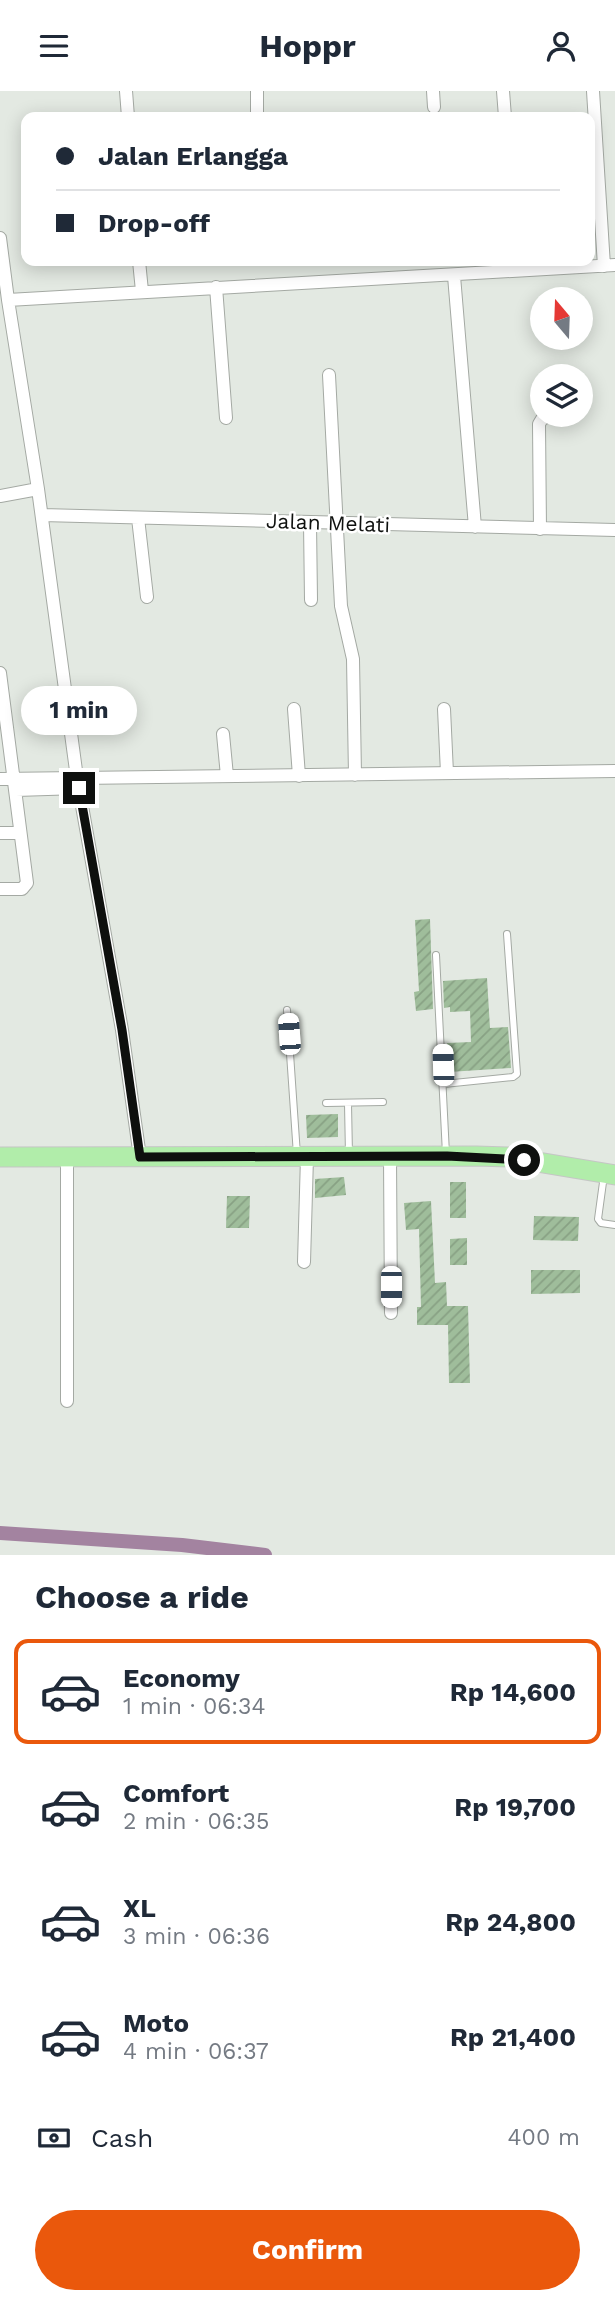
<!DOCTYPE html>
<meta charset="utf-8">
<style>
:root{--surface:#fff;--page:#f2f2f3;--text:#1f2937;--muted:#747a83;--line:#e0e1e3;--accent:#ea580c}
body{margin:0;font-family:"Work Sans",sans-serif;background:var(--page);color:var(--text);height:100vh;display:flex;flex-direction:column;font-size:26px;white-space:nowrap}
*{box-sizing:border-box;margin:0}
p{font-size:23px;color:var(--muted)}
.icon{flex:none;width:38px;height:38px;fill:none;stroke:currentColor;stroke-width:2;stroke-linecap:round;stroke-linejoin:round}
.map{position:relative;height:1464px;overflow:hidden}
.side{display:flex;flex-direction:column;background:var(--surface);flex:1}
.side>*{flex:none}
.top-card{position:absolute;left:21px;top:21px;width:574px;height:154px;border-radius:14px;box-shadow:0 4px 18px #0003;display:grid;align-content:center;height:154px;padding:0 35px;background:var(--surface)}
.needle{width:46px;rotate:341deg}
.buttons{position:absolute;left:530px;top:196px;display:grid;gap:14px}
.buttons a{display:grid;place-items:center;width:63px;height:63px;border-radius:50%;background:var(--surface);box-shadow:0 4px 18px #0003;font-size:35px}
.end{position:absolute;width:32px;height:32px;margin:-16px;border:9px solid #0e100e;background:#fff;box-shadow:0 0 0 4px #fff}
.from{border-radius:50%}
.bubble{position:absolute;height:49px;border-radius:24px;background:var(--surface);box-shadow:0 4px 18px #0003;font-size:23px;font-weight:700;line-height:49px;text-align:center}
.car{position:absolute;width:21px;height:42px;margin:-21px -10px;border-radius:9px;box-shadow:0 0 5px 2px #0007;background:linear-gradient(#fff 24%,#345 0 40%,#fff 0 76%,#345 0 86%,#fff 0)}
.top-card b{display:flex;align-items:center;gap:24px;height:66px;font-size:26px}
.top-card b+b{border-top:2px solid var(--line)}
.top-card i{width:18px;height:18px;background:var(--text)}
ul{padding:0;list-style:none}
li{display:flex;align-items:center;gap:21px;height:105px;margin:0 14px 10px;padding:0 21px;border:4px solid transparent;border-radius:14px}
li div{flex:1}
li b{display:block;font-size:26px}
li em{font-style:normal;font-weight:700}
li.active{border-color:var(--accent)}
li>.icon{width:63px;height:63px;stroke-width:1.5}
h2{padding:0 35px;font-size:32px;line-height:84px}
.pay{display:flex;align-items:center;gap:18px;height:77px;padding:0 35px;font-size:26px}
.pay p{margin-inline-start:auto}
.button{display:flex;gap:14px;margin-top:auto;padding:14px 35px}
.button a{flex:1;height:80px;border-radius:42px;background:var(--accent);color:#fff;font-size:28px;font-weight:700;line-height:80px;text-align:center}
header{display:flex;justify-content:space-between;align-items:center;height:91px;padding:0 35px;background:var(--surface);font-size:32px;font-weight:700}
.map>svg:first-child{display:block}
.lines{fill:none;stroke-linecap:round;stroke-linejoin:round}
.canal{stroke:#a383a0;stroke-width:14}
.building{fill:url(#building-hatch)}
.lane-casing{stroke:#a4a9a3;stroke-width:8}
.street-casing{stroke:#a4a9a3;stroke-width:14}
.primary-casing{stroke:#c5c6c5;stroke-width:21}
.lane{stroke:#fff;stroke-width:6}
.street{stroke:#fff;stroke-width:12}
.primary{stroke:#b1edaa;stroke-width:19}
.route{stroke:#0e100e;stroke-width:9}
.labels{text-anchor:middle;stroke-width:5;stroke-linejoin:round;paint-order:stroke}
.street-label{font-size:21px;fill:#0e100e;stroke:#fff}
</style>
<header><svg class="icon" aria-label="menu" viewBox="0 0 24 24"><path d="M4 6h16M4 12h16M4 18h16"/></svg>Hoppr<svg class="icon" aria-label="person" viewBox="0 0 24 24"><circle cx="12" cy="8" r="4"/><path d="M4 21q1-7 8-7t8 7"/></svg></header>
<div class="map">
<svg width="615" height="1464" viewBox="0 0 615 1464">
<defs>
<pattern id="building-hatch" width="6" height="6" patternUnits="userSpaceOnUse" patternTransform="scale(1.75)"><rect width="6" height="6" fill="#9fbd9b"/><path d="M-1 1l2-2M0 6l6-6M5 7l2-2" fill="none" stroke="#88a184"/></pattern>
</defs>
<rect width="100%" height="100%" fill="#e3e9e2"/>
<g class="lines">
<path class="canal" d="M0,1442L182,1454L265,1464"/>
</g>
<path class="building" d="M430,828L433,918L416,920L414,901L419,900L415,829Z
M487,887L490,937L508,936L511,977L449,981L447,952L471,951L470,920L450,921V916L444,917L443,890Z
M338,1023V1046L307,1047L306,1024Z
M344,1086L346,1104L315,1107V1088Z
M450,1091H466V1127H450Z
M227,1105H250L249,1137H226Z
M431,1110L435,1192L446,1191L447,1215H468L470,1292H449L448,1234H417V1216H421L419,1138L406,1139L404,1112Z
M534,1125L579,1126L578,1150L533,1149Z
M467,1147V1174H450V1148Z
M531,1179H580V1202L531,1203Z"/>
<g class="lines">
<g class="lane-casing">
<path id="lane" d="M436,864L446,1063
M287,919L297,1064
M444,993L513,986L517,983L507,843
M326,1012L383,1011
M348,1013L349,1064
M604,1084L598,1128L601,1132L615,1134"/>
</g>
<g class="street-casing">
<path id="street" d="M126,0L128,26
M257,0V26
M433,0L434,16
M503,0L505,26
M593,0L604,175
M0,147L8,209
M139,170L142,200
M454,185L475,436
M216,196L226,327
M329,284L341,515L353,568L355,684
M0,405L38,398
M42,424L615,439
M138,427L147,506
M310,432L311,509
M540,438L539,333L542,328L551,324
M0,582L27,792L22,798H0
M294,618L299,685
M444,618L447,682
M223,643L227,685
M0,688L615,680
M16,699L79,697
M0,742H20
M140,1066L122,939L77,687L38,398L8,209L615,174
M390,1066L391,1222
M304,1171L307,1066
M67,1310V1066"/>
</g>
<g class="primary-casing">
<path id="primary" d="M0,1066L476,1065L508,1066L615,1084"/>
</g>
<use href="#lane" class="lane"/>
<use href="#street" class="street"/>
<use href="#primary" class="primary"/>
</g>
<g class="lines">
<path class="route" d="M79,697L122,939L140,1066L447,1065L524,1069"/>
</g>
<g class="labels">
<g class="street-label">
<text transform="translate(328 432) rotate(2)" y="7">Jalan Melati</text>
</g>
</g>
</svg>
<div class="buttons">
<a><svg class="needle" viewBox="-14 -14 28 28"><path d="M0-13l5 13h-10z" fill="#e53935"/><path d="M0 13l5-13h-10z" fill="#747a83"/></svg></a>
<a><svg class="icon" aria-label="layers" viewBox="0 0 24 24"><path d="M12 4l9 5-9 5-9-5zM3 14l9 5 9-5"/></svg></a>
</div>
<i class="end from" style="left:524px;top:1069px"></i>
<i class="end" style="left:79px;top:697px"></i>
<div class="bubble" style="left:21px;top:595px;width:116px">1 min</div>
<i class="car" style="left:289px;top:943px;rotate:356deg"></i>
<i class="car" style="left:443px;top:974px;rotate:358deg"></i>
<i class="car" style="left:391px;top:1196px;rotate:180deg"></i>
<div class="top-card">
<b><i class="from"></i>Jalan Erlangga</b>
<b><i></i>Drop-off</b>
</div>
</div>
<section class="side">
<h2>Choose a ride</h2>
<ul>
<li class="active"><svg class="icon" aria-label="car" viewBox="0 0 24 24"><path d="M5 17H2v-5l4-1 3-4h7l3 4 3 1v5h-3M9 17h6M6 11h13"/><circle cx="7" cy="17" r="2"/><circle cx="17" cy="17" r="2"/></svg><div><b>Economy</b><p>1 min · 06:34</p></div><em>Rp 14,600</em></li>
<li><svg class="icon" aria-label="car" viewBox="0 0 24 24"><path d="M5 17H2v-5l4-1 3-4h7l3 4 3 1v5h-3M9 17h6M6 11h13"/><circle cx="7" cy="17" r="2"/><circle cx="17" cy="17" r="2"/></svg><div><b>Comfort</b><p>2 min · 06:35</p></div><em>Rp 19,700</em></li>
<li><svg class="icon" aria-label="car" viewBox="0 0 24 24"><path d="M5 17H2v-5l4-1 3-4h7l3 4 3 1v5h-3M9 17h6M6 11h13"/><circle cx="7" cy="17" r="2"/><circle cx="17" cy="17" r="2"/></svg><div><b>XL</b><p>3 min · 06:36</p></div><em>Rp 24,800</em></li>
<li><svg class="icon" aria-label="car" viewBox="0 0 24 24"><path d="M5 17H2v-5l4-1 3-4h7l3 4 3 1v5h-3M9 17h6M6 11h13"/><circle cx="7" cy="17" r="2"/><circle cx="17" cy="17" r="2"/></svg><div><b>Moto</b><p>4 min · 06:37</p></div><em>Rp 21,400</em></li>
</ul>
<div class="pay"><svg class="icon" aria-label="cash" viewBox="0 0 24 24"><path d="M3 7h18v10H3z"/><circle cx="12" cy="12" r="2"/></svg>Cash<p>400 m</p></div>
<div class="button"><a>Confirm</a></div>
</section>
